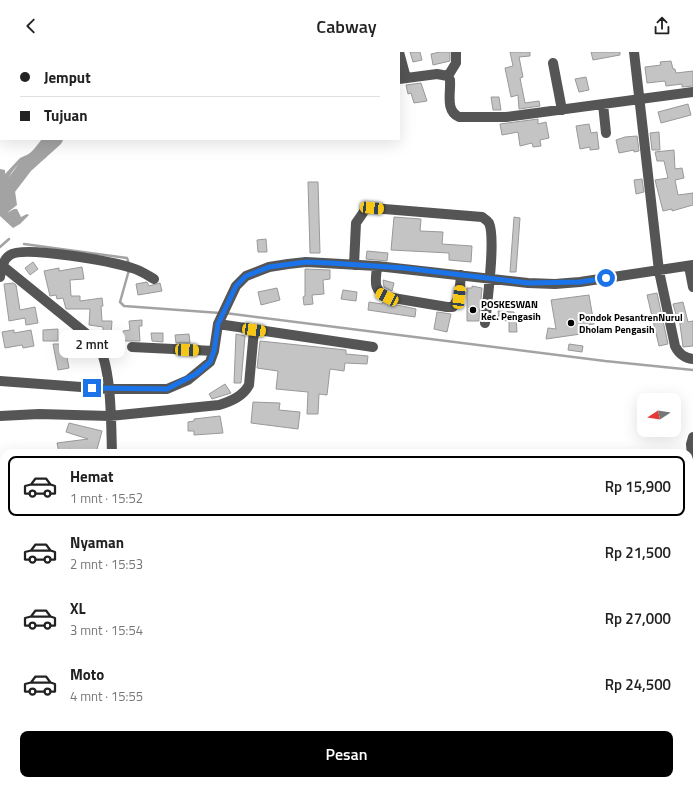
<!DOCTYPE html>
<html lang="id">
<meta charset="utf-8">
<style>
:root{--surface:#fff;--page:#f2f2f2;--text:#222;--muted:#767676;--line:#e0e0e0;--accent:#000}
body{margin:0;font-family:"Titillium Web",sans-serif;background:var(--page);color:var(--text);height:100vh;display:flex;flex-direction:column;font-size:15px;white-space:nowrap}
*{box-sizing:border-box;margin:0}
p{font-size:13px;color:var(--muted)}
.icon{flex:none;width:22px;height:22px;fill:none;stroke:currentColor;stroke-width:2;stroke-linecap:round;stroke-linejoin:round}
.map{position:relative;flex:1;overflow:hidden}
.details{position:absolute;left:0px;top:397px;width:693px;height:336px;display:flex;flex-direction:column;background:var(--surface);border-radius:12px 12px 0 0;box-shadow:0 4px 16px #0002}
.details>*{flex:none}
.top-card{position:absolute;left:0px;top:0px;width:400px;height:88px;box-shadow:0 4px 16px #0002;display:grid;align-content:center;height:88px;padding:0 20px;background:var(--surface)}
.needle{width:26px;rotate:258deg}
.controls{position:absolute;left:637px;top:341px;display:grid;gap:8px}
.controls a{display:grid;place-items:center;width:44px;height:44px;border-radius:8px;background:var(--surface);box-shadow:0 4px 16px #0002;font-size:20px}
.end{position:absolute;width:18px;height:18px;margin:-9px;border:5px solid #1a73e8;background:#fff;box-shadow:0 0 0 2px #fff}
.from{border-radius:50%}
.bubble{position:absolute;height:28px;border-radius:8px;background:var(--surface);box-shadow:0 4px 16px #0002;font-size:13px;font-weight:600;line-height:28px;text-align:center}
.car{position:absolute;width:12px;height:24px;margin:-12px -6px;border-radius:5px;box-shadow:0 0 3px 1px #0007;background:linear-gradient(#f5c518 24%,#345 0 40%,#f5c518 0 76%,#345 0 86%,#f5c518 0)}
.top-card b{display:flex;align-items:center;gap:14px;height:38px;font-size:15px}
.top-card b+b{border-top:1px solid var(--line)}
.top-card i{width:10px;height:10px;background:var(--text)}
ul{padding:7px 0 0;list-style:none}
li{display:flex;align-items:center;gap:12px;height:60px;margin:0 8px 6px;padding:0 12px;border:2px solid transparent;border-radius:8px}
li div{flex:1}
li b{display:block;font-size:15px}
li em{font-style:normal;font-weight:600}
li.current{border-color:var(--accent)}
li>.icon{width:36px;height:36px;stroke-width:1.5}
.action{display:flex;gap:8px;margin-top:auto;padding:8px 20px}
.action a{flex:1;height:46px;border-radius:8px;background:var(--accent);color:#fff;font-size:16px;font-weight:600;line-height:46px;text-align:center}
header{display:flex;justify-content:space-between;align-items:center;height:52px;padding:0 20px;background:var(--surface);font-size:18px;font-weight:600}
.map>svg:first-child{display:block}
.water{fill:#a3a3a3}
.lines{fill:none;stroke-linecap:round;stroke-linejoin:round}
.stream{stroke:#a3a3a3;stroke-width:2.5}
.river{stroke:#a3a3a3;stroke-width:14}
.building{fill:#c4c4c4;stroke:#999}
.minor{stroke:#555;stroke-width:10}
.route{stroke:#1a73e8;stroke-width:5}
.poi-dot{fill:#000;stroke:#fff;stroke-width:1.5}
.labels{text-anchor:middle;stroke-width:4;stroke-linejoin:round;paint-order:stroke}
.poi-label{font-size:10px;font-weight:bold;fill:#000;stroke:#fff;text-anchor:start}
</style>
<header><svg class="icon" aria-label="back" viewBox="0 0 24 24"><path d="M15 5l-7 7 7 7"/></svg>Cabway<svg class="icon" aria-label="share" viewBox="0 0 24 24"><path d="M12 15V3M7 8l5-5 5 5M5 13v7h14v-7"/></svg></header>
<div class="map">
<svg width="693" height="733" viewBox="0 0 693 733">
<rect width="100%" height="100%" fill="#fff"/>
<path class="water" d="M42,87H48L49,97L45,107L42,97L37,99L30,109L25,108C17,113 9,121 7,131L15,139L17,153L7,161L14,157H17L21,165L27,162L29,163L20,172L13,176L0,164V117L5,118V122L20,106L31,101Z"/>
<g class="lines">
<path class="stream" d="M24,192L127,206L129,212
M0,195L9,187
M129,218L120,250L124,254L220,261
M225,261L605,309L693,318"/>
<path class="river" d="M0,148L26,114L56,87"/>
</g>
<path class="building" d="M410,0H420L422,8L413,10Z
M440,0H450V9L433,13L431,2Z
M510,0H530V4L519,5L523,25L520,26L525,51L539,49L540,54L519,57L518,43L511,45L505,16L513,14Z
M591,0H620V3L593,8Z
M671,9L673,17H675L676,21L693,19V34L682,35V32L666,34L665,29L647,31L645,15L661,13L660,10Z
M586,25L589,38L579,40L575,27Z
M421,31L427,49L414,51L411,41L408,42L406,33Z
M491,45H499L501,58H493Z
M688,52L691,63L661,71L658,60Z
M538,67V72L546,70L549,86L540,88L541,94L533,95L532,91L520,94L518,80L502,83L500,72Z
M589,72L591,81L597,80L599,97L590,98V95L580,97L576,74Z
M659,80L660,98H652L650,81Z
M637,84L639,99L634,100V98L619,101L616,88L625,85Z
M674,98L675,117L682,116L684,126L675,128L678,143L693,141V153L672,159V157L663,159L655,128L668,126L664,109H657L655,100Z
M642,127L644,140L636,142L634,128Z
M308,130H318L320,201H310Z
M394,165L421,167L420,179L443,180L442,192L472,194L471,210L449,208V201L391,198Z
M514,165L520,166L516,220H510Z
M266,187L267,200H258L257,188Z
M367,199L388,201L387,209L366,207Z
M33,210L38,217L30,223L25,216Z
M82,215L84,227L70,228L71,244H80V249L102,246L103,254H101L102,269H112L111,283H103V275L89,273L90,257H66L63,246L57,247L56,243L50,244L44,219L59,216V219Z
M305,217L330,218V227L323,228L324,242L312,243L313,252L304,253L303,245L305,244Z
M383,228L394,231L392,239L384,235Z
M147,230L149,234L160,231L162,239L138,243L136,232Z
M13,231L16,233L20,258L35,255L38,271L26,273L25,266L9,269L4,232Z
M472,234L482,236L479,269H467V236H472Z
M277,236L280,248L261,253L258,240Z
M343,238L357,240L356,249L341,247Z
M657,241L668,292L659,294L647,243Z
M589,243L594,272L580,274L581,282L546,287L548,276L556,277L551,248Z
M369,250L382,252L383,250L416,257L415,265L368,258Z
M683,250L688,270L693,269V294L683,295L679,265L677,266L673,252Z
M498,259L514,260V264L516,265L517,280H509V269L499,268Z
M437,260L451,262L447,280L434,277Z
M142,268V274H139L140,289H124L123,279L130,278L129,269Z
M58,277V289H43V278Z
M14,278V281L31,278L34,294L23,296L22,293L5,296L2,280Z
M151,281H163V290L152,289Z
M189,282L190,291H176L175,283Z
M236,282L245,284L241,331H234Z
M260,289L346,298V302L368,304L367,312L345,311L344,319L330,317L327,343L319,342L318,362H307L308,340L276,337L278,319L257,316Z
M53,292H62V301L66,300L69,316L58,318Z
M569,292L583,294L582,300L568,298Z
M225,332L231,341L212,347L209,342Z
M253,350L280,351L279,358L300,360L298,377L251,371Z
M220,364L223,381L194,383V379H188V370L194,369V367Z
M69,371L102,379L96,401H84L69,397V401H59L57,391L88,387L66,380Z"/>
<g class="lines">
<path class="minor" d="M342,0V1
M399,0L406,26
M634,0L659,219L675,294C679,302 684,306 693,307
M257,1V0
M553,11L562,58
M448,24L456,11V0
M399,27L437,22L448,24L450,28C451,41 445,59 459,65H506L693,40
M603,52L606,81
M0,212L89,284C92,287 96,290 98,293C112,316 111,374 112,401
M354,213L356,171L365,158L372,156L482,165C485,167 487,168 489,171C496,186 487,252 485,271
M377,214C376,229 372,237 387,245L447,255H453L459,245L461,223
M689,214L693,235
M0,225C1,218 3,207 10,203C24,193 114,210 132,216C140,218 147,223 154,227
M218,272L373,295
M132,295L214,299
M0,329L108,337H167L188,328L210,310L214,299L218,272L236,234L246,224L269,215L288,212L306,210L377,214L528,231L555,232L580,230L693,213
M0,364L39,362L110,364L219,353C232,349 243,344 249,333L254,278
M693,385L691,392L693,416
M0,493L4,496
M689,556L693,555
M0,620L4,619
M0,708L4,707
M689,712L693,707
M7,729L8,733
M163,729V733
M678,733L679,729"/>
</g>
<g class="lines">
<path class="route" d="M92,336L167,337L196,322L210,310L214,299L218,272L236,234L246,224L269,215L306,210L330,211L404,216L528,231L580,230L606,226"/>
</g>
<g class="poi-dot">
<circle cx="473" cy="258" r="4"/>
<circle cx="571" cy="271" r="4"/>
</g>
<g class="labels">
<g class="poi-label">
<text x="481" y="256">POSKESWAN<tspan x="481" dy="12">Kec. Pengasih</tspan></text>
<text x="579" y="269">Pondok PesantrenNurul<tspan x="579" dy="12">Dholam Pengasih</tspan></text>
</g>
</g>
</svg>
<div class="controls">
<a><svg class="needle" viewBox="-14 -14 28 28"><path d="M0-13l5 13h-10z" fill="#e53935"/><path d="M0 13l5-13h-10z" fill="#767676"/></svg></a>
</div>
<i class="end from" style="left:606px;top:226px"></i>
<i class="end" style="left:92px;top:336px"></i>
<div class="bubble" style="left:59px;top:278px;width:66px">2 mnt</div>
<i class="car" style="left:372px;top:156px;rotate:95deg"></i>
<i class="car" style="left:387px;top:245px;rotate:297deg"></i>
<i class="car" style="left:459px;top:245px;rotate:7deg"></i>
<i class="car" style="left:254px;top:278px;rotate:98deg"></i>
<i class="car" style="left:187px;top:298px;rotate:92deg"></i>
<div class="top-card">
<b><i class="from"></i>Jemput</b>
<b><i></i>Tujuan</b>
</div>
<section class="details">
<ul>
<li class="current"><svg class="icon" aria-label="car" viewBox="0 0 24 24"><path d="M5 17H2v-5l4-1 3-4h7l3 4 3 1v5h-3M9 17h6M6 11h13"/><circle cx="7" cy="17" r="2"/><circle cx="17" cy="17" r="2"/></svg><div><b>Hemat</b><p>1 mnt · 15:52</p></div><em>Rp 15,900</em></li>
<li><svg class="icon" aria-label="car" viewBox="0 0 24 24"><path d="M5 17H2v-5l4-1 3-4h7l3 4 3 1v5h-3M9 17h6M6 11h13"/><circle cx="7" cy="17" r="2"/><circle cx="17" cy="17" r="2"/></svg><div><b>Nyaman</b><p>2 mnt · 15:53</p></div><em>Rp 21,500</em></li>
<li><svg class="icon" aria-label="car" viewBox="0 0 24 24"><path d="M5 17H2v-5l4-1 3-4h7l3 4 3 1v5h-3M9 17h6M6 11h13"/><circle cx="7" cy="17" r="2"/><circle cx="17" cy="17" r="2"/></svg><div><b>XL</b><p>3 mnt · 15:54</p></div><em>Rp 27,000</em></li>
<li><svg class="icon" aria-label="car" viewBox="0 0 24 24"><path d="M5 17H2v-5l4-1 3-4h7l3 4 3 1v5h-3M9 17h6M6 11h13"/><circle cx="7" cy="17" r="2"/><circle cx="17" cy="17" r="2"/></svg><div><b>Moto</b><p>4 mnt · 15:55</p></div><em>Rp 24,500</em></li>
</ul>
<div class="action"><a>Pesan</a></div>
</section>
</div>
